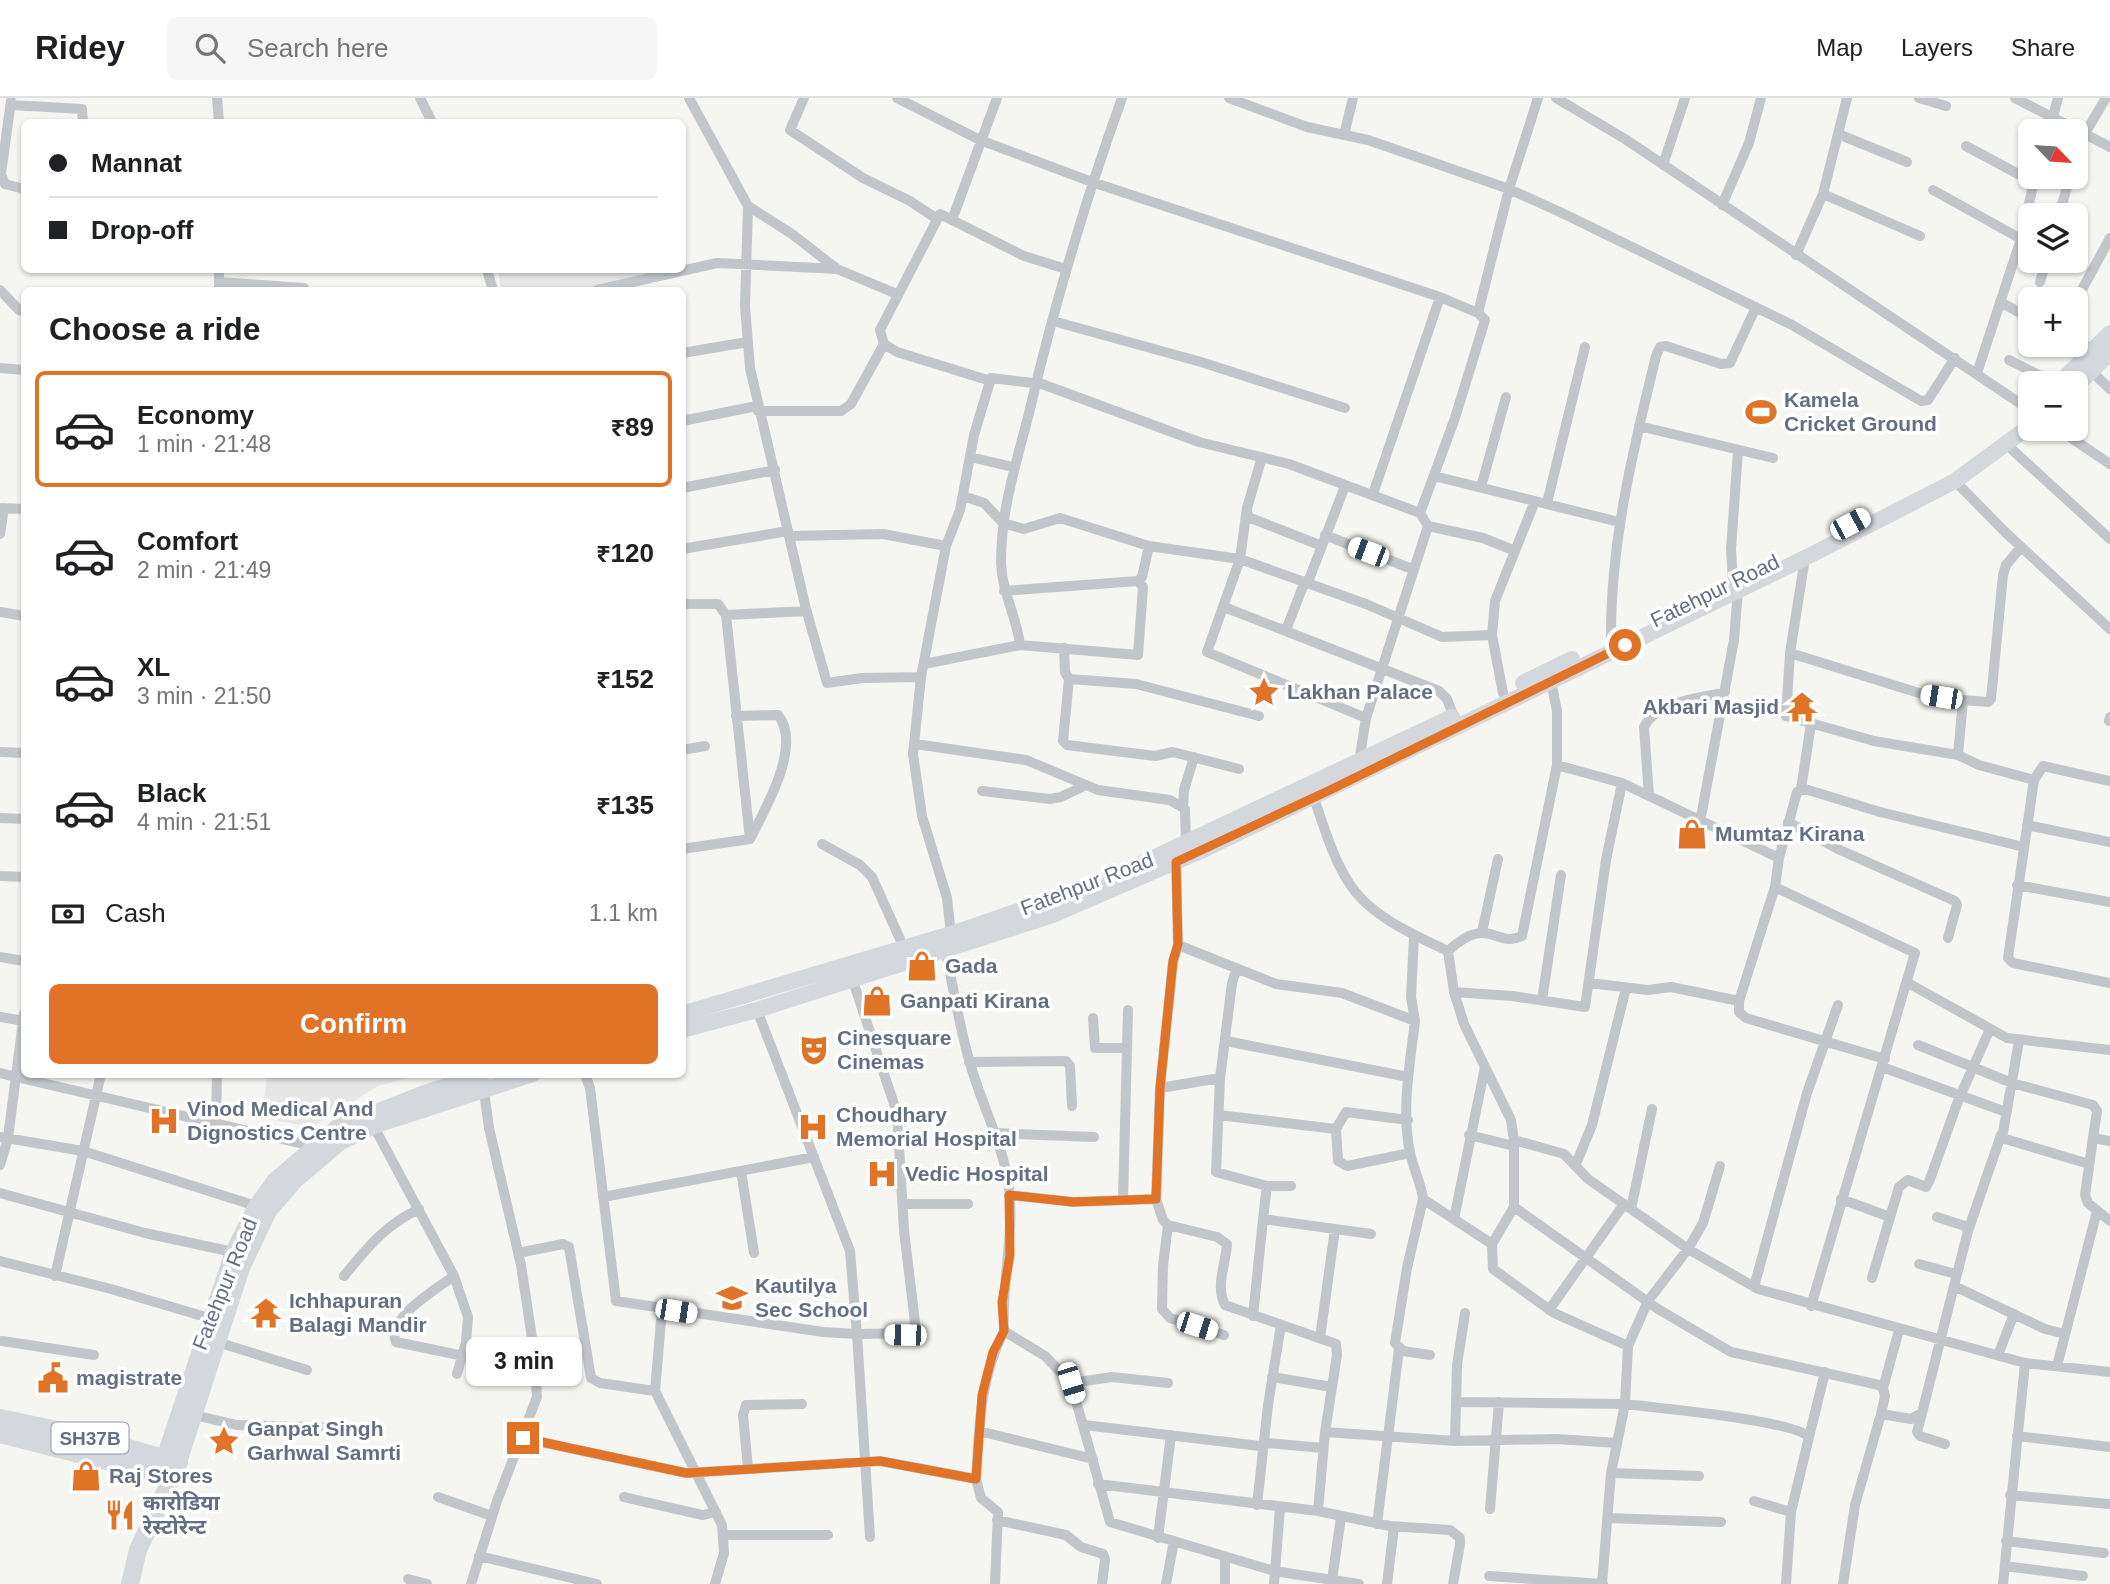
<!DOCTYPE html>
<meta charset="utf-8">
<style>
:root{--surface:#fff;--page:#f6f6f6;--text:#202124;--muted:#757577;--line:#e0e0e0;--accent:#e17326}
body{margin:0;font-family:Helvetica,"Noto Sans Devanagari",sans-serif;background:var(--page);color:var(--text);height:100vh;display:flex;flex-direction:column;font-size:26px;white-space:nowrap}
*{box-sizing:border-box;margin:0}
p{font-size:23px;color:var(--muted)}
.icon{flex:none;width:38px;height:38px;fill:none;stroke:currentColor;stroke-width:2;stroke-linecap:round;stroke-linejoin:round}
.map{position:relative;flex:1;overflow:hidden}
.drawer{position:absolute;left:21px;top:189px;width:665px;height:791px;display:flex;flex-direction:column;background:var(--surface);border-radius:10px;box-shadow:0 2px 5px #0004}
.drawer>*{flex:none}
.hud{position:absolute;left:21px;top:21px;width:665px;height:154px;border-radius:10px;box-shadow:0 2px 5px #0004;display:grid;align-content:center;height:154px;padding:0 28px;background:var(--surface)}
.needle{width:46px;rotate:115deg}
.fabs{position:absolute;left:2018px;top:21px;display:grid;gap:14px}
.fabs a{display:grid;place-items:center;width:70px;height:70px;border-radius:10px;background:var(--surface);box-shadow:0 2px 5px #0004;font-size:35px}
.end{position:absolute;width:32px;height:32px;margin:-16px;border:9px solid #e17326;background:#fff;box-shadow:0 0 0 4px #fff}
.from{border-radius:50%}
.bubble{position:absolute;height:49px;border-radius:10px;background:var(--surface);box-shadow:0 2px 5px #0004;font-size:23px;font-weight:600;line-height:49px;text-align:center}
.car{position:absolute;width:21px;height:42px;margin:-21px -10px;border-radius:9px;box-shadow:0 0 5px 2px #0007;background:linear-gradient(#fff 24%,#345 0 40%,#fff 0 76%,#345 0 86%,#fff 0)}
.hud b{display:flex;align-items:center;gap:24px;height:66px;font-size:26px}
.hud b+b{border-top:2px solid var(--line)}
.hud i{width:18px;height:18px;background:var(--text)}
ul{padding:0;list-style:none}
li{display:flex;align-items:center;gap:21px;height:116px;margin:0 14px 10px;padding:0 14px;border:4px solid transparent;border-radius:10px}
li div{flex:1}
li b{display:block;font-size:26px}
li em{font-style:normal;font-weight:600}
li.current{border-color:var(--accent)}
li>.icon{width:63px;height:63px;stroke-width:1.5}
h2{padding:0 28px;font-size:32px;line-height:84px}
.pay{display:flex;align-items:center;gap:18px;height:77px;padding:0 28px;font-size:26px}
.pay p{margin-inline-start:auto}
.primary-button{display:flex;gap:14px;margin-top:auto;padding:14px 28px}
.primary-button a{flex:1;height:80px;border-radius:10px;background:var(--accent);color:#fff;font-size:28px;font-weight:600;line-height:80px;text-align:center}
header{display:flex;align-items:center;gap:42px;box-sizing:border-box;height:98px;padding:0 35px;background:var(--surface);border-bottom:2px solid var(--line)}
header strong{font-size:33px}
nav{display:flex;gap:38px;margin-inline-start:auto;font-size:24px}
.search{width:490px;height:63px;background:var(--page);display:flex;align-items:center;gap:18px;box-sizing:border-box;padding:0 24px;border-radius:10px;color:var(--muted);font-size:26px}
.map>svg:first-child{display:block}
.built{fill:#e5e6e5}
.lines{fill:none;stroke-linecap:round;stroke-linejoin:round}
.street{stroke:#c2c5c9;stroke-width:10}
.secondary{stroke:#d4d7dc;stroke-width:16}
.primary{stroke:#d4d7dc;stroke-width:18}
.route{stroke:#e17326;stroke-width:9}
.labels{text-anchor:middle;stroke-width:7;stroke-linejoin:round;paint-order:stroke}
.shield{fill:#fff;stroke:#929ba8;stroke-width:2}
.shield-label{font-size:19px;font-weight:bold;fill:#647082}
.poi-label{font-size:21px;font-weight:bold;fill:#647082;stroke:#fff;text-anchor:start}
.street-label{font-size:21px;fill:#647082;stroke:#fff}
</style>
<header>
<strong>Ridey</strong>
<div class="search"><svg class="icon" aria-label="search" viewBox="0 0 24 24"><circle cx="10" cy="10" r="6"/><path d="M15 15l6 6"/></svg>Search here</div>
<nav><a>Map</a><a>Layers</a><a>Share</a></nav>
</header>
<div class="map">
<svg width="2110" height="1486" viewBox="0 0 2110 1486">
<rect width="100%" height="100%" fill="#f5f5f1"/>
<path class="built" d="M498,172H668L667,176L584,192H501Z
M267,977V976L419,977L378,988L312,1029L262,1020Z"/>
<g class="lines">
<path class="street" d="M217,0L219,24
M420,0L432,24
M689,0L748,108L792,136L837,171L897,196
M804,0L790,32L863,80L910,103L937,121
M897,0L980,42L1092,84L1440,199L1478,215L1485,222L1455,320L1420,415
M1229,0L1307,29L1368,42L1426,62L1509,91L1560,114L1792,227L1921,303L1928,302L1955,260
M1556,0L1625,41L2030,312
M1919,0L1946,8
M2015,0L2110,49
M11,7L82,11L83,24
M2049,33L2058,0
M1838,36L1907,64
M1344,37L1353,0
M1966,48L2033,84
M2076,62L2084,37L2106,0
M1663,67L1685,0
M0,74L5,86L24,91
M1,76L11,3
M1933,92L2021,141
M1823,96L1920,138
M1722,107L1749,45L1761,0
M748,108L745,208L750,270L806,511L827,585L862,580L921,579
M2059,117L2070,79
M952,122L1024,158L1066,171
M1796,157L1823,96L1847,0
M219,172V192
M487,172L493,192
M219,184L304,190
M2040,184L2046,163
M0,192L19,212L24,213
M597,192L717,165L837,171
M2078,199L2110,140
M2000,204L2030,220
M1478,215L1509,91L1538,0
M1053,223L1201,264L1345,310
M2076,243L2092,251
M682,255L748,244
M2009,262L2055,285
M0,270L24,272
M2091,273L2110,291
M1977,275L2021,141L2035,79
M991,283L897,254L884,246L880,232L940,116L952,122L997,0
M758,313H841L851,306L884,246
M682,323L757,308
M1639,328L1773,360
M2058,331L2110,366
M2007,347L2110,441
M970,359L1013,369
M1262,359L1247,410L1248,419L1322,448
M1434,378L1619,424
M1955,383L2005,434L2110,531
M1481,389L1506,299
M682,390L775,372
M1373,396L1440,199
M963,398L984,405L1003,425L1024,431L1060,420L1149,448L1240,461L1366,506L1442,539L1492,537
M1547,405L1585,249
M0,410L24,411
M1247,410L1240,461L1207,554L1366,620
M1428,428L1483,440L1513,452
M0,436L4,410
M1325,437L1412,471
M789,438L883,436L946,448
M682,451L788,433
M1805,460L1790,555L1786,618L1874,643L1958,657
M1308,484L1345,388
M1733,484L1731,451L1738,353
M1004,493L1138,483L1142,479L1149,448
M682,506H718L726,517L750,741
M1224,509L1439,593L1447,601L1454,619
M0,514L24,518
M726,517L807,513
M1286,532L1305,483
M1611,543C1610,446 1633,352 1656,258L1660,249L1666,248L1721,266L1730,265L1756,209
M1020,547L1138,557L1143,489L1138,483
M1064,550L1065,574L1069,581L1136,586L1259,618
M1790,555L1919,595L1963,602L1958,657L1979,667L2034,682L2043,668L2110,683
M924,566L1020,547C1017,519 1002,495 1001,465C1001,410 1016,367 1029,315C1054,208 1085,103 1122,0
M1069,581L1063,643L1067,647L1155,658L1173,654L1239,671
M1551,583L1557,613V667L1622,685L1779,760L1775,789L1915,855L1811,1208
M1503,595L1492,537L1495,503L1535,403
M1963,602L1988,604L1991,601L2003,477L2006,467L2021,449
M736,618L778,617C803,648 764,713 750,741
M2109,623L2110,619
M915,646L1026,662L1098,692L1170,702L1185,711L1186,745
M682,652L705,648
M0,654L24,655
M2034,682L2008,860L2013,865L2110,885
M1801,691L1811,626
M982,693L1050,701L1061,699L1086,687
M1312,694C1345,794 1350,808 1448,853L1454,894L1464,926L1511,1022L1514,1042V1109L1658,1211L1731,1254L1879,1287L1883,1290L1885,1298L1881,1316L1911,1321L1922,1315L1954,1188L2045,1231L2065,1236
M1649,698L1644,629C1657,603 1698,601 1725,594
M1183,710L1184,692L1194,659
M0,720L24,721
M1700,724L1734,542L1738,492
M1788,724L1840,752L1955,803L1957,807L1948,840
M2027,727L2110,744
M822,746L860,767L872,779L904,850
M682,751L750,741
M1176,760L1178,847L1276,886L1342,895L1415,923C1410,965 1401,1013 1410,1054C1413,1071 1421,1084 1423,1101L1492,1146L1493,1171L1554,1215L1628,1248L1625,1306C1655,1310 1793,1322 1809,1339L1791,1414L1786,1486
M1779,760L1797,694L1805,691L1880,714L2024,749
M0,778L24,779
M2017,787L2110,804
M1775,789L1739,903V914L1746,920L1885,961
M1482,834L1498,761
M951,836L947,800L922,718L913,656L921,579L946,448L960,412L974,337L991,280L1042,286L1199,344L1289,366L1420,415L1428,428L1366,620L1359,664
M1414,838L1411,899L1415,923
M1178,847L1173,864L1160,990L1156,1101L1163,1122L1168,1127L1217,1139L1227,1146C1226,1166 1215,1188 1225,1207L1336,1246L1337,1257L1325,1334L1318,1413
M945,850C953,888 959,928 970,965C981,1005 1001,1042 1008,1083C1016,1134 1001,1182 1004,1233L1045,1258L1071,1285L1110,1424L1274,1473L1359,1486
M1448,853C1489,815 1495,851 1522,838L1557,667
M0,859L24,863
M1237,870L1232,885L1220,980L1216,1074L1267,1088L1263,1121L1371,1136
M1589,885L1648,892L1671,889L1739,903
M1908,885L2007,940L2110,952
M1454,894L1512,898L1585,909L1606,762L1622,685
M1542,902L1561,777
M757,912L850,1153L857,1236L911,1235L915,1225L904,1132L897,1015L852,880
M0,919L24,923
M1093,920L1095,950H1127
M1226,943L1408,979
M2019,943L2002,1040L2089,1066
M1918,947L2012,985L2093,1007L2097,1013L2093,1040
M969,964L1066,963L1070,968L1072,1008
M1882,969L2006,1014
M0,975L312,1048
M585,976L590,990L616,1203L823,1234L857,1236L870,1439
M1160,990L1220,980
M1219,1017L1336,1031
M1408,1022L1346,1014L1336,1031L1338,1063L1347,1068L1410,1055
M216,1025L217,976
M372,1025L454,1178L468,1219L466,1244L457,1276
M994,1035L1094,1039
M1469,1037L1514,1048
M0,1039L83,1053L256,1108
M1514,1042L1564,1056L1588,1081L1688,1151L1758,1191L2025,1265L2110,1274
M2110,1043L2093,1040L2085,1097L2088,1105L2110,1123
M1576,1066L1592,1027L1626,890
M0,1067L8,1040L24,916
M741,1073L754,1155
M1267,1088H1291
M0,1095L145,1135L233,1154
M1009,1097L1073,1104L1156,1101
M603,1099L814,1059
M1423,1101L1407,1170L1395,1245L1403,1253L1430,1257
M1841,1101L1890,1119
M1123,1102L1128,912
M904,1106H968
M1631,1111L1652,1011
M1937,1119L1965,1128L1968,1133L1954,1188
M1454,1121L1485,969
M1168,1127L1163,1168L1162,1211L1170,1220L1224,1237
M1968,1133L2001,1037
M1492,1146L1514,1109
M518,1155L563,1146L569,1149L591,1280L600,1285L655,1293L722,1427L724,1455L715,1486
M0,1163L111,1191L209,1220
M1919,1166L1956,1176
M55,1178L101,976
M344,1178C367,1150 385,1127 419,1111
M454,1178C438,1190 385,1221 396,1244L493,1264L534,1253
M1872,1180L1899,1089L1908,1082L1926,1089L1929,1084L1958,1003L1990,931
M1754,1189L1807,995L1838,907
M1549,1212L1624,1106
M1253,1218L1263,1121
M1320,1240L1335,1131
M2,1243L94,1257
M217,1244L307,1272
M1628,1248L1648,1203L1688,1151L1703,1125L1720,1068
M1998,1257L2014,1216
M2057,1268L2097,1113
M1272,1279L1332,1289
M1071,1285L1112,1279L1168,1285
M1883,1290L1899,1232
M655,1293L662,1211
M1456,1304L1625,1306L1611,1375L1602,1486
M1922,1315L1917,1334L1920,1338L1945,1346
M194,1317L237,1327L352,1330
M1084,1327L1260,1348L1267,1345L1323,1350
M979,1333L1093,1361
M1325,1334L1455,1343L1557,1341L1617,1345
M2017,1338L2110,1349
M1809,1339L1825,1274
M522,1340L686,1375L880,1363L976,1381L981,1400L998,1414L995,1486
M1455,1343L1457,1267L1465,1215
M748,1370L743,1317L746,1307L802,1306
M1611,1375L1699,1378
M976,1381C979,1329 980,1280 1004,1233
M1098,1386L1318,1413L1390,1428L1450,1432L1460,1440V1446L1453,1486
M2010,1397L2110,1406
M438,1399L492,1418
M624,1399L703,1417L716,1414
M1754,1403L1791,1414
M1257,1407L1268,1307L1281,1227
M1490,1411L1499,1304
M1608,1420L1721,1424
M997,1422L1066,1437L1081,1449L1103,1456L1105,1461L1102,1486
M1377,1426L1399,1251
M725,1437H828
M1158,1440L1171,1337
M2006,1443L2104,1455
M479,1458L597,1486
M1225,1460V1486
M2005,1468L2083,1478
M1489,1478L1603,1486
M408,1481L427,1486
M1332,1482L1341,1419
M471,1486L497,1403L537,1299L534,1253L521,1167L489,1030L483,987
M1166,1486L1174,1443
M1274,1486L1280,1410
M1387,1486L1394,1429
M1843,1486L1855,1407L1881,1316
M2003,1486L2025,1265"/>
<path class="secondary" d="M2059,285L2110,235
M2076,288L2110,255
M1523,585L1572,561
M682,916L951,836L1102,784L1452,619
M682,932L757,912L1053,817L1201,753L1805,460L1955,383L2030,328
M164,1360L233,1154L256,1108L275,1082L336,1030L427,994L483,976
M179,1364L242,1170L269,1113L295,1083L341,1044L374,1028L533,976"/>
<path class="primary" d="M0,1320L76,1336L179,1364L138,1452L130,1486
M0,1336L174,1380"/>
</g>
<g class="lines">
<path class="route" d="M523,1340L686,1375L880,1363L976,1381L982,1297L993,1254L1004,1233L1002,1204L1010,1157L1009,1097L1073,1104L1156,1101L1160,990L1173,863L1178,846L1176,764L1330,692L1625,547"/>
</g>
<defs>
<g id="stadium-bare" transform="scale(2.415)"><path d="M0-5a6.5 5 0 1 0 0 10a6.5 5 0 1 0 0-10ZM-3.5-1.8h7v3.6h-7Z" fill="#e17326" stroke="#fff" stroke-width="2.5" paint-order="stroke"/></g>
<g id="sight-bare" transform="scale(2.415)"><path d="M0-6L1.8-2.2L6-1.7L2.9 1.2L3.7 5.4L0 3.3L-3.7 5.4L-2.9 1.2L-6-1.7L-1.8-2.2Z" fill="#e17326" stroke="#fff" stroke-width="2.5" paint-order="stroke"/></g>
<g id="temple-bare" transform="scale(2.415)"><path d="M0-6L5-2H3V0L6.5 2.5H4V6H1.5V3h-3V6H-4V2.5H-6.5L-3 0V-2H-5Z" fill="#e17326" stroke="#fff" stroke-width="2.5" paint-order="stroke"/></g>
<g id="shop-bare" transform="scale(2.415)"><path d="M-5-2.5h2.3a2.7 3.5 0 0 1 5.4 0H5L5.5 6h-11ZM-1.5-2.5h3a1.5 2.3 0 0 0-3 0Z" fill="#e17326" stroke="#fff" stroke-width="2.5" paint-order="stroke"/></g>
<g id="theatre-bare" transform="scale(2.415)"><path d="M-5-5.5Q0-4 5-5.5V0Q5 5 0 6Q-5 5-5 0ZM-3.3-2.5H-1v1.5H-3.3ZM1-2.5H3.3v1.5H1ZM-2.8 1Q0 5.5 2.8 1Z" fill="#e17326" stroke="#fff" stroke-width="2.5" paint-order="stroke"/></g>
<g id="hospital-bare" transform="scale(2.415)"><path d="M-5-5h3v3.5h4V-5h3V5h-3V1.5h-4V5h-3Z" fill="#e17326" stroke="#fff" stroke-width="2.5" paint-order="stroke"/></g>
<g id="school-bare" transform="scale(2.415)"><path d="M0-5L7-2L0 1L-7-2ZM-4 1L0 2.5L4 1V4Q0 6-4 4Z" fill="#e17326" stroke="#fff" stroke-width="2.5" paint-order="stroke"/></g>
<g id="civic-bare" transform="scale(2.415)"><path d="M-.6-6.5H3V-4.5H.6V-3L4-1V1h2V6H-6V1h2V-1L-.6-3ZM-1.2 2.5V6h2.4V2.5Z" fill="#e17326" stroke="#fff" stroke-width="2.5" paint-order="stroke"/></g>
<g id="restaurant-bare" transform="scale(2.415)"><path d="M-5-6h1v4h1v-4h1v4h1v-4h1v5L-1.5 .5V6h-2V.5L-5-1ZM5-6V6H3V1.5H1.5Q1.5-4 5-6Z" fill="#e17326" stroke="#fff" stroke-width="2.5" paint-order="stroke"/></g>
</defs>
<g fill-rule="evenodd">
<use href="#stadium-bare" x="1761" y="314"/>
<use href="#sight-bare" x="1264" y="594"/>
<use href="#temple-bare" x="1802" y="609"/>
<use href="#shop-bare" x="1692" y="736"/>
<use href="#shop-bare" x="922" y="868"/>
<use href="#shop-bare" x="877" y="903"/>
<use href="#theatre-bare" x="814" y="952"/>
<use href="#hospital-bare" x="164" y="1023"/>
<use href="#hospital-bare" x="813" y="1029"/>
<use href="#hospital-bare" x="882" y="1076"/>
<use href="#school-bare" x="732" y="1200"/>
<use href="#temple-bare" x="266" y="1215"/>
<use href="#civic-bare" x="53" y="1280"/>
<use href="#sight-bare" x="224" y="1343"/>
<use href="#shop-bare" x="86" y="1378"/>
<use href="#restaurant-bare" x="120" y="1417"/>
</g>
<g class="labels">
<rect class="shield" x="51.5" y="1324.5" width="77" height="31" rx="5"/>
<g class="shield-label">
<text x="90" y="1347">SH37B</text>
</g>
<g class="poi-label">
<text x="1784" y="309">Kamela<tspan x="1784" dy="24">Cricket Ground</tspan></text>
<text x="1287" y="601">Lakhan Palace</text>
<text x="1779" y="616" text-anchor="end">Akbari Masjid</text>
<text x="1715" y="743">Mumtaz Kirana</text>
<text x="945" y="875">Gada</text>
<text x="900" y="910">Ganpati Kirana</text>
<text x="837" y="947">Cinesquare<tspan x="837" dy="24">Cinemas</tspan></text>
<text x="187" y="1018">Vinod Medical And<tspan x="187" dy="24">Dignostics Centre</tspan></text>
<text x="836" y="1024">Choudhary<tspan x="836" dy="24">Memorial Hospital</tspan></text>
<text x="905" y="1083">Vedic Hospital</text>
<text x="755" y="1195">Kautilya<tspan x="755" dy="24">Sec School</tspan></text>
<text x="289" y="1210">Ichhapuran<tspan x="289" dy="24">Balagi Mandir</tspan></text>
<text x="76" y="1287">magistrate</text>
<text x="247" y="1338">Ganpat Singh<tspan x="247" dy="24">Garhwal Samrti</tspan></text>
<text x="109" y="1385">Raj Stores</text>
<text x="143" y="1412">कारोडिया<tspan x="143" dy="24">रेस्टोरेन्ट</tspan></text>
</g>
<g class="street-label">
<text transform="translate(1715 493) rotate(-26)" y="7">Fatehpur Road</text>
<text transform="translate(1087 786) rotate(-21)" y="7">Fatehpur Road</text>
<text transform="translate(225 1186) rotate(-68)" y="7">Fatehpur Road</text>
</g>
</g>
</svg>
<div class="fabs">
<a><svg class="needle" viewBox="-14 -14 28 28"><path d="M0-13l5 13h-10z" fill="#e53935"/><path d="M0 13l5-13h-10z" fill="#757577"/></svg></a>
<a><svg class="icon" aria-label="layers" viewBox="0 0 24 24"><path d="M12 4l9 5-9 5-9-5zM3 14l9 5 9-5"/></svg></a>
<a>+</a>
<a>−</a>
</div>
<i class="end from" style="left:1625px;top:547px"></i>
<i class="end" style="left:523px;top:1340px"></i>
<div class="bubble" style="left:466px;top:1239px;width:116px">3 min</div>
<i class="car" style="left:1850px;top:426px;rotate:62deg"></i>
<i class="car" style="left:1368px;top:454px;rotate:291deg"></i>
<i class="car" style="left:1941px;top:599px;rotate:279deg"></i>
<i class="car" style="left:676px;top:1213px;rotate:99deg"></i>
<i class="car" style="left:1197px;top:1228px;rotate:108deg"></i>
<i class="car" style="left:905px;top:1237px;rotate:271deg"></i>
<i class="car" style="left:1071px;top:1285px;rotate:163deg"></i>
<div class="hud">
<b><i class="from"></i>Mannat</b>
<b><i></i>Drop-off</b>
</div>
<section class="drawer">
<h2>Choose a ride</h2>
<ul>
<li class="current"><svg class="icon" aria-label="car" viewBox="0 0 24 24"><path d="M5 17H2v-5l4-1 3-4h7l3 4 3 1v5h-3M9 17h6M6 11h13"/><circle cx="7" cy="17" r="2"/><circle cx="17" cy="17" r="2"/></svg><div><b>Economy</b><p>1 min · 21:48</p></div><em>₹89</em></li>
<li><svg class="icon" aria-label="car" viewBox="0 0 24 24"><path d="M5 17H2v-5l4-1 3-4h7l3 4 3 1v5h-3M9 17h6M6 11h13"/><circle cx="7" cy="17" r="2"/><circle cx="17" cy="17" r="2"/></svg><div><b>Comfort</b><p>2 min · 21:49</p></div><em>₹120</em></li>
<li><svg class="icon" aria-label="car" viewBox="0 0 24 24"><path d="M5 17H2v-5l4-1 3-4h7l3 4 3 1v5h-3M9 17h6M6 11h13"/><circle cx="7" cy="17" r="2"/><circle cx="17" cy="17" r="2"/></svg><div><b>XL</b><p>3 min · 21:50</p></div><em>₹152</em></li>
<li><svg class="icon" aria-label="car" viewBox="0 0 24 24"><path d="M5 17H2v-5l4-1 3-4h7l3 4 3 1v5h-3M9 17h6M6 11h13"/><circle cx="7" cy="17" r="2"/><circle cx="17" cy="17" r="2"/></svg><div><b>Black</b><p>4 min · 21:51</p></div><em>₹135</em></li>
</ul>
<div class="pay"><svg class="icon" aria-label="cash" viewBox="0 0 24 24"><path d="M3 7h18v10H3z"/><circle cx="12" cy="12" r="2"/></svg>Cash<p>1.1 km</p></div>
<div class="primary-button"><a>Confirm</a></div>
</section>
</div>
